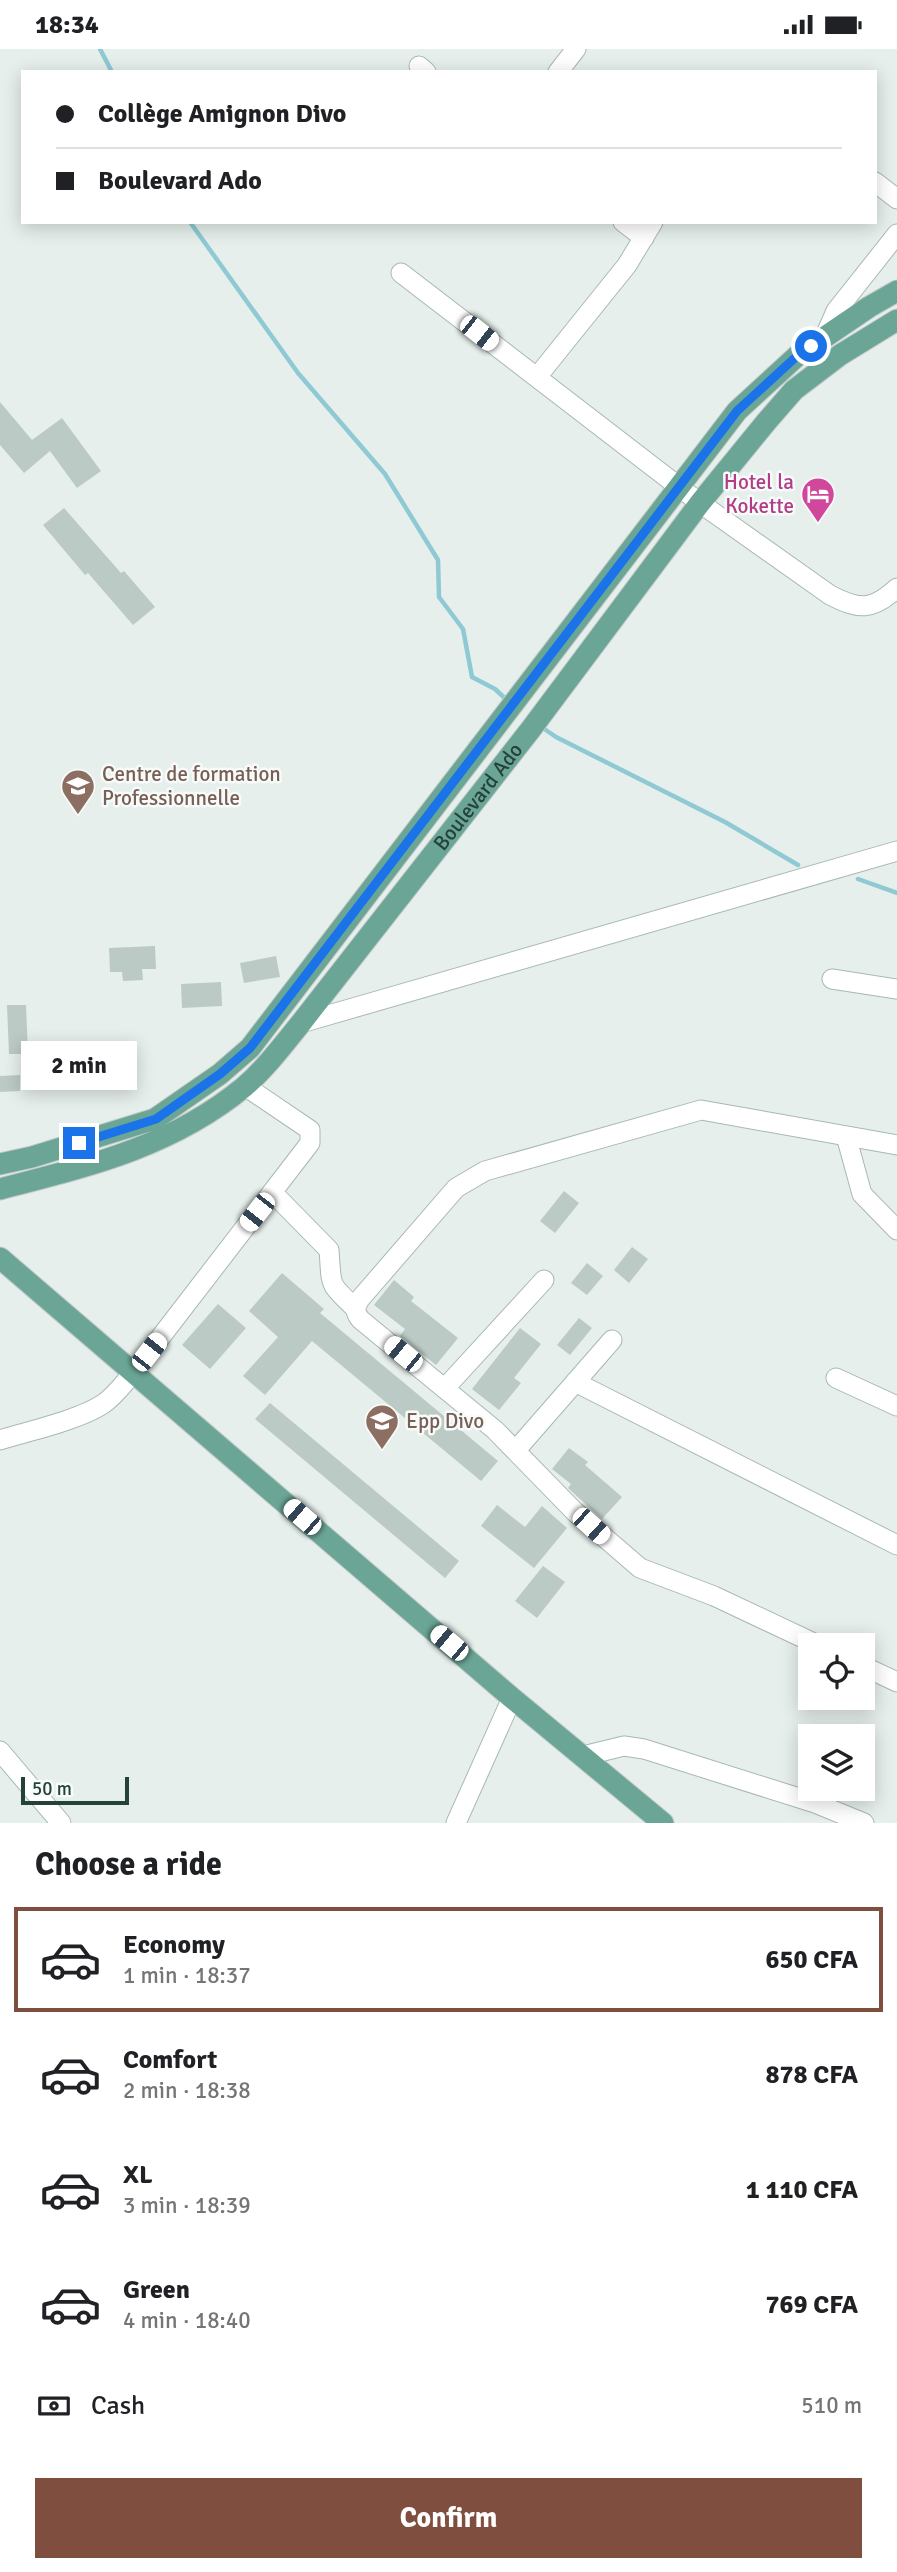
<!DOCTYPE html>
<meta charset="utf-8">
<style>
:root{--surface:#fff;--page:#f6f6f6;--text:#202124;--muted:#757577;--line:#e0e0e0;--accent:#7f4e3f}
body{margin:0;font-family:Signika,sans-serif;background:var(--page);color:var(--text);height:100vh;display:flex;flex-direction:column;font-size:26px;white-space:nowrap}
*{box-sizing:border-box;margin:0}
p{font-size:23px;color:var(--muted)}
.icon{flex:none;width:38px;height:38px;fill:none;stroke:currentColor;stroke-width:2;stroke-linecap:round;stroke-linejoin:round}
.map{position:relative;height:1774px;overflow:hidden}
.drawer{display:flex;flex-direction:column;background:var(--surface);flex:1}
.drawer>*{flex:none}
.guide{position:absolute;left:21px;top:21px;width:856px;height:154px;border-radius:0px;box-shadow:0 4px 18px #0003;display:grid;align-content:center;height:154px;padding:0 35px;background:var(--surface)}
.tools{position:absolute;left:798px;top:1584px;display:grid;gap:14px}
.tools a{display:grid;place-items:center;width:77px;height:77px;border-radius:0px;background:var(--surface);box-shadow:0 4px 18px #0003;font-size:35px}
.scale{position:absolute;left:21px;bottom:18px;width:108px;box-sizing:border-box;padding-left:7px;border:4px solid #24423a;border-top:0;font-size:19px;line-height:24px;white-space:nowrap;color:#24423a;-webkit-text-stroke:5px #f7fbf9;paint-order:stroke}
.end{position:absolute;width:32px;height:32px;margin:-16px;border:9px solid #1a73e8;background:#fff;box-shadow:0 0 0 4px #fff}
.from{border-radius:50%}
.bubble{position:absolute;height:49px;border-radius:0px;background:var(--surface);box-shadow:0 4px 18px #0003;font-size:23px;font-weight:800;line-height:49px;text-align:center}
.car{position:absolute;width:21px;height:42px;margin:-21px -10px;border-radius:9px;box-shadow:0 0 5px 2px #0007;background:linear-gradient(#fff 24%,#345 0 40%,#fff 0 76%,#345 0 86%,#fff 0)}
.guide b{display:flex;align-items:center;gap:24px;height:66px;font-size:26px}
.guide b+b{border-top:2px solid var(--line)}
.guide i{width:18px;height:18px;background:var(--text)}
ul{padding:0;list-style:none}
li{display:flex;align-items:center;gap:21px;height:105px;margin:0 14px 10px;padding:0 21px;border:4px solid transparent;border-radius:0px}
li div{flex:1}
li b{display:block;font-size:26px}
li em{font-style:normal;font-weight:800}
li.active{border-color:var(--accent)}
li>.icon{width:63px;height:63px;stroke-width:1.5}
h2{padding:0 35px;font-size:32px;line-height:84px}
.pay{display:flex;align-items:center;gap:18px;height:77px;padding:0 35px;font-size:26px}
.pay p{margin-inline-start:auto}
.button{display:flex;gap:14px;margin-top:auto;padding:14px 35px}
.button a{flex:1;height:80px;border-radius:0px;background:var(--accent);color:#fff;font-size:28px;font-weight:800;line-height:80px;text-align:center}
.status{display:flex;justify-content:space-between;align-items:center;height:49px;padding:0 35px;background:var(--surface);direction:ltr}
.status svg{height:19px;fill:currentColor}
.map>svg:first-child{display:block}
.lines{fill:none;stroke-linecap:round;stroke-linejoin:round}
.stream{stroke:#8ec9d4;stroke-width:4.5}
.building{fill:#bbcac4}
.minor-casing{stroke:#a8b8b2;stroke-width:21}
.major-casing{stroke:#c2cac8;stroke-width:23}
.minor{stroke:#fff;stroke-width:19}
.major{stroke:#6aa596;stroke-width:21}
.route{stroke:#1a73e8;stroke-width:9}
.labels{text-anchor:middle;stroke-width:5;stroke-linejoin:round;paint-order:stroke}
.hotel-label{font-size:21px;fill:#b23c85;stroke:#f7fbf9;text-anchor:end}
.education-label{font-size:21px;fill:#785e54;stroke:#f7fbf9;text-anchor:start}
.street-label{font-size:21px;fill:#24423a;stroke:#f7fbf9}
</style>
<div class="status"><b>18:34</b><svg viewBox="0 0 49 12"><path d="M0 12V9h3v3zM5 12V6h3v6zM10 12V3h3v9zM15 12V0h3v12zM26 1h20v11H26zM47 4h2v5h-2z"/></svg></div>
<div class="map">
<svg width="897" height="1774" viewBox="0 0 897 1774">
<rect width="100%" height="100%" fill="#e6efeb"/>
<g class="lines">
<path class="stream" d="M100,0L112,23
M190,173L298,324L385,425L438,511L439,548L463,580L472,628L495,640L509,653
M540,677L556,688L725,773L798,816
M858,830L897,844"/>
</g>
<path class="building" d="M0,353L32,391L62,369L101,422L77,439L50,402L24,424L0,396Z
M64,459L121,524L124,522L155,558L133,576L88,524L85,526L43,476Z
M155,897L156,920H142L143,931L123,932L122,923H110L109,899Z
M276,907L280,928L244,934L240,914Z
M221,933L222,957L182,959L181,935Z
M7,956H26L28,1005H9Z
M93,1001L112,1006L115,1012V1027L100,1039L82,1029L79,1011Z
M20,1026V1042L0,1043V1027Z
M564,1142L579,1154L555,1184L540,1172Z
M632,1198L648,1210L629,1234L614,1221Z
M587,1214L603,1227L587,1246L571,1234Z
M282,1224L324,1260L320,1264L498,1412L481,1432L312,1292L265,1346L243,1327L278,1288L249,1262Z
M394,1231L414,1248L411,1252L458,1289L436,1316L400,1287L405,1280L374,1256Z
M218,1255L246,1279L210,1320L182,1296Z
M579,1269L592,1279L570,1306L557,1296Z
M520,1279L541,1295L514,1329L521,1334L499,1361L472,1340Z
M270,1354L459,1512L445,1529L255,1370Z
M569,1399L588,1413L585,1416L622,1448L602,1470L568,1439L571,1435L552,1420Z
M497,1456L525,1478L542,1457L567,1479L534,1519L481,1477Z
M543,1517L565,1533L537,1569L515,1552Z"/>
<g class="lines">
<g class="minor-casing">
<path id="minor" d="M419,17L426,23
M558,23L576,0
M875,133L897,150
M623,173L644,189
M401,224L700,454L830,546C859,561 872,562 897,539
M825,287L836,262L897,185
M537,328L627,216L653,173
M832,930L897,940
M301,974L897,802
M846,1087L862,1145L897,1181
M272,1143L329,1201C332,1237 327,1233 355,1259
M836,1329L897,1357
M575,1333L897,1496
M445,1339L544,1231
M0,1391C29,1382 79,1371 103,1355C115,1347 124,1334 133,1324L310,1094V1081L245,1037
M516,1401L612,1291
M818,1596L714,1547L640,1519L575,1463L495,1381L361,1271C354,1263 355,1259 360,1250L456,1139L485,1122L701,1061L897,1096
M863,1617L897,1633
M0,1702L61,1774
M583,1707L624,1697L644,1700L815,1754L864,1774
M456,1774L512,1649"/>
</g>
<g class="major-casing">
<g id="major">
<path d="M0,1115L32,1108L155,1070L220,1025L250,999L737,362L797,307L869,258L897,242"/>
<path id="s1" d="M0,1140C89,1117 171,1098 244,1038C266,1019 283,996 301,974L531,680L700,454L767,372L794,341L840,306L897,271"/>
<path d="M0,1209L512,1649L663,1774"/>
</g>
</g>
<use href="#minor" class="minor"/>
<use href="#major" class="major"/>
</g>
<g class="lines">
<path class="route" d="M79,1094L156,1070L220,1025L250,999L737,362L797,307L811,297"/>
</g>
<defs>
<g id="hotel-pin" transform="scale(1.75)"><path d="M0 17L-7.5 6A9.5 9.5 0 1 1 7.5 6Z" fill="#d1479c" stroke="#f7fbf9"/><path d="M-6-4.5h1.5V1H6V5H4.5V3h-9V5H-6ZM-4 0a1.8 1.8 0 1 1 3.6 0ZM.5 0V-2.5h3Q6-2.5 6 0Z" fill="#fff"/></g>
<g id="school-pin" transform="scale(1.75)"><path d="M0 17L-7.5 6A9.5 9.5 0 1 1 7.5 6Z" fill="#8d6e63" stroke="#f7fbf9"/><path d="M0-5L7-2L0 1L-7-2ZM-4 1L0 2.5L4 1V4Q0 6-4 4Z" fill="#fff"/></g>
</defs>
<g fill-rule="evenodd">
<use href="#hotel-pin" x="818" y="445"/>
<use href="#school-pin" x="78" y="737"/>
<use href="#school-pin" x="382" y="1372"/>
</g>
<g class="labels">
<g class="hotel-label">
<text x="794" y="440">Hotel la<tspan x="794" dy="24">Kokette</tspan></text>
</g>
<g class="education-label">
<text x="102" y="732">Centre de formation<tspan x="102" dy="24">Professionnelle</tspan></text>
<text x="406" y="1379">Epp Divo</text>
</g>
<g class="street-label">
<text dy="7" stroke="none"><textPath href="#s1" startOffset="640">Boulevard Ado</textPath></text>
</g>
</g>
</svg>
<div class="tools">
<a><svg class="icon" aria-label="locate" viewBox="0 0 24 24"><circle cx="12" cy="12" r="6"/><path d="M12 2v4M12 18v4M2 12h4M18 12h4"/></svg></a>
<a><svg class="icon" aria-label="layers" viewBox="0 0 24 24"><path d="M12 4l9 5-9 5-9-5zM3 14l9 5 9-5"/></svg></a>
</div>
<div class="scale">50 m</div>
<i class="end from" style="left:811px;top:297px"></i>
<i class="end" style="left:79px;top:1094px"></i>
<div class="bubble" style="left:21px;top:992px;width:116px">2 min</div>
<i class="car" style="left:479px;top:284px;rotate:128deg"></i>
<i class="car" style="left:257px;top:1163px;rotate:218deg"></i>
<i class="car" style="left:149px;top:1303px;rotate:38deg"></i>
<i class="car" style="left:403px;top:1305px;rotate:309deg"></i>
<i class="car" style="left:302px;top:1468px;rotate:311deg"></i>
<i class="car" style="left:591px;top:1477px;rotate:132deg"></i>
<i class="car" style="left:449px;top:1594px;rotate:310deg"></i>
<div class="guide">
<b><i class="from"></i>Collège Amignon Divo</b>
<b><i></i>Boulevard Ado</b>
</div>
</div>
<section class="drawer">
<h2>Choose a ride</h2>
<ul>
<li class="active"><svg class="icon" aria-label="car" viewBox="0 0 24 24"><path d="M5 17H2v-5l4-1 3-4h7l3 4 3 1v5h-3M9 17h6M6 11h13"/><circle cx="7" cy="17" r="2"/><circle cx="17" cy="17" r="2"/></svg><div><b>Economy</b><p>1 min · 18:37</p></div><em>650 CFA</em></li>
<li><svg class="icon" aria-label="car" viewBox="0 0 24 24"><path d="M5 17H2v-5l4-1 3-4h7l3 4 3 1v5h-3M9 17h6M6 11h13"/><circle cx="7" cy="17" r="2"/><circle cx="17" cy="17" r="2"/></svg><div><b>Comfort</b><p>2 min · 18:38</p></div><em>878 CFA</em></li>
<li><svg class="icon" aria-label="car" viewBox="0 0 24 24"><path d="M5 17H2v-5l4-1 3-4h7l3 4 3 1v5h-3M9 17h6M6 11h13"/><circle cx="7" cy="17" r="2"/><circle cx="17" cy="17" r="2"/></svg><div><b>XL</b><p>3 min · 18:39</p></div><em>1 110 CFA</em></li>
<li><svg class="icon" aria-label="car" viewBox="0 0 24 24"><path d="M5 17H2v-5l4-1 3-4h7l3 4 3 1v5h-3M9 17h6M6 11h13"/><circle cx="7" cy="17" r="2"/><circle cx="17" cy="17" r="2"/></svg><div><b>Green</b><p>4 min · 18:40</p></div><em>769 CFA</em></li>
</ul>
<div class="pay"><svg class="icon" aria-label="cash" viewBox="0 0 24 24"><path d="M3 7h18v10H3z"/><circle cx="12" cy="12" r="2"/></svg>Cash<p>510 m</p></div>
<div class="button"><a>Confirm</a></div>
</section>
